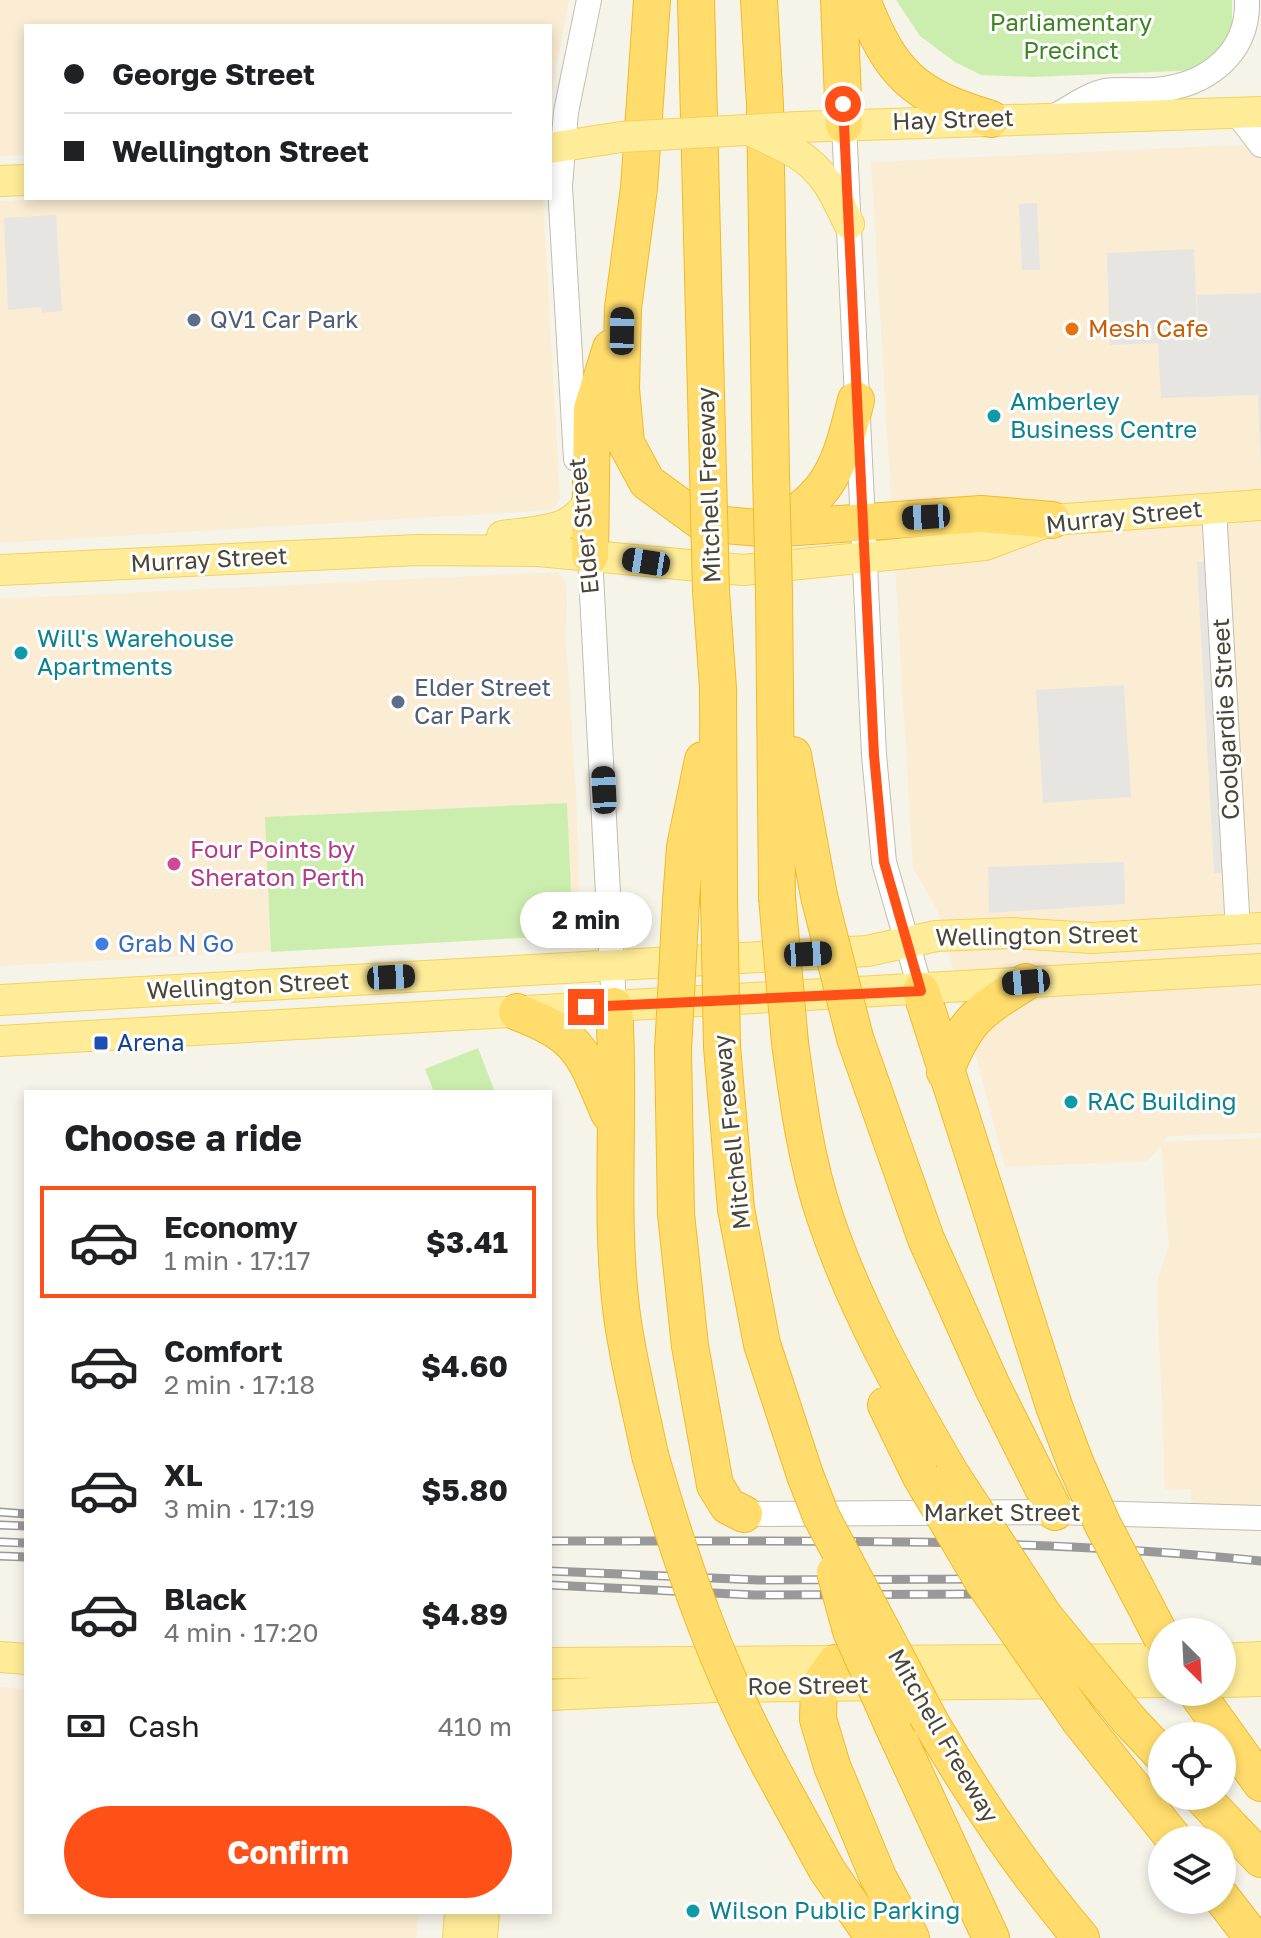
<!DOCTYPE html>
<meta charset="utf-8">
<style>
:root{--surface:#fff;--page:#f2f2f2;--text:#202124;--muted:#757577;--line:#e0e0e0;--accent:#ff5117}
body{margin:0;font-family:"Golos Text",sans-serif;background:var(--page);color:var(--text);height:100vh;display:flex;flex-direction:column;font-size:30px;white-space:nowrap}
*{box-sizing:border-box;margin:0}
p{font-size:26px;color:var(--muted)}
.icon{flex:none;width:44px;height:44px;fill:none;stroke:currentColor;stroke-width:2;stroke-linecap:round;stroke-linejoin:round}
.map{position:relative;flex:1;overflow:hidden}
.side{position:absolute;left:24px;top:1090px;width:528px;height:824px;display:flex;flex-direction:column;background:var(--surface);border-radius:0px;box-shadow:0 4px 12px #0003}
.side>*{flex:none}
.hud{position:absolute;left:24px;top:24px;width:528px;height:176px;border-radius:0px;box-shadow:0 4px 12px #0003;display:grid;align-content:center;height:176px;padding:0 40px;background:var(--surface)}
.needle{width:52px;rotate:156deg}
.tools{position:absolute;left:1148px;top:1618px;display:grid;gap:16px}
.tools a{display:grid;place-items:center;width:88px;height:88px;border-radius:50%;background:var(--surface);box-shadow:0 4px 12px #0003;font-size:40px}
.end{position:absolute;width:36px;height:36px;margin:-18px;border:10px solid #ff5117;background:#fff;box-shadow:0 0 0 4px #fff}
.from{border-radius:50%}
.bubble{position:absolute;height:56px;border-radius:28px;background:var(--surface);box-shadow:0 4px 12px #0003;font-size:26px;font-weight:700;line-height:56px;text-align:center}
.car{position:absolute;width:24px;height:48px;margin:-24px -12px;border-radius:10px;box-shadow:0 0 6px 2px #0007;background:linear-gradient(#222 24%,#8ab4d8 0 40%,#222 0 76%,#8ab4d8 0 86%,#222 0)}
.hud b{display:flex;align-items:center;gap:28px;height:76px;font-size:30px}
.hud b+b{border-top:2px solid var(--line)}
.hud i{width:20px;height:20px;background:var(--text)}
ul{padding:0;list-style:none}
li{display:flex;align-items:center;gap:24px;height:112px;margin:0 16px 12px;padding:0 24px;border:4px solid transparent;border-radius:0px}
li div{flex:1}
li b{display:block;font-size:30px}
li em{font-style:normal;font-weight:700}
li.current{border-color:var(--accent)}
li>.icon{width:72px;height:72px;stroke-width:1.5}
h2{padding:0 40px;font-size:36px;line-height:96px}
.pay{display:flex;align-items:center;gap:20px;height:88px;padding:0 40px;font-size:30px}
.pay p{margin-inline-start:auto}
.cta{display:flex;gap:16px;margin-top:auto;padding:16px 40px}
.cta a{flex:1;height:92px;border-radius:48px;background:var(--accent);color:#fff;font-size:32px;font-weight:700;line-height:92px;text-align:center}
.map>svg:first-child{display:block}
.commercial{fill:#faedd3}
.green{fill:#cbeeae}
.parking{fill:#e7e5e1}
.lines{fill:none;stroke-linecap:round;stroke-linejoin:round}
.minor-casing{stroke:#c3bdaa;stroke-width:26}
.major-casing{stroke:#f1d35c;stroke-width:32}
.highway-casing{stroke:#efba2a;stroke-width:38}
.minor{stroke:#fff;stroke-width:24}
.major{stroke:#ffec99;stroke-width:30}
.highway{stroke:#ffdc6b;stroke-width:36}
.rail-casing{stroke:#999;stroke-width:9}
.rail{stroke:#fff;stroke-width:6;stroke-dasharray:18;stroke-linecap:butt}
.major-bridge-casing{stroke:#f1d35c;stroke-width:32;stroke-linecap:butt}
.highway-bridge-casing{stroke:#efba2a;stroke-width:38;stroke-linecap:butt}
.major-bridge{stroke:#ffec99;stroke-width:30}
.highway-bridge{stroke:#ffdc6b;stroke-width:36}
.route{stroke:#ff5117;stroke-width:10}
.service-dot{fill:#5c6f8a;stroke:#fff;stroke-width:3}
.food-dot{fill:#e8710a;stroke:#fff;stroke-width:3}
.culture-dot{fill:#0f9aa8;stroke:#fff;stroke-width:3}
.hotel-dot{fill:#d1479c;stroke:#fff;stroke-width:3}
.shop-dot{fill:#3f7fe0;stroke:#fff;stroke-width:3}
.transit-dot{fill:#1a4fb4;stroke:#fff;stroke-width:3}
.labels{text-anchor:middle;stroke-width:6;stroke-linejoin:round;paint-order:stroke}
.park-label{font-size:24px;fill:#3d8522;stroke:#fff}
.street-label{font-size:24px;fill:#4b4536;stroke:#fff}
.service-label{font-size:24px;fill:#4e5e75;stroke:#fff;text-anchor:start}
.food-label{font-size:24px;fill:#c56008;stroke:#fff;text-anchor:start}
.culture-label{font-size:24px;fill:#0d838f;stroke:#fff;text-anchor:start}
.hotel-label{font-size:24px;fill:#b23c85;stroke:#fff;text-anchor:start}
.shop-label{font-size:24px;fill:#366cbe;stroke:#fff;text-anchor:start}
.transit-label{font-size:24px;fill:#164399;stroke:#fff;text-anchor:start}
</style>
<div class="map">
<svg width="1261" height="1938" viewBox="0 0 1261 1938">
<rect width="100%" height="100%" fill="#f6f3e9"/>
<path class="commercial" d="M0,0H569L550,100V26H26V155L0,156Z
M1261,144V1133L1168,1136L1163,1142L1261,1138V1518L1192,1517L1191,1489L1165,1490L1157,1282L1169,1245L1161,1146L1147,1161L1005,1167L938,911L913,868L871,162Z
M77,198H543L560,499L552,510L0,543V201Z
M557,572L565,580L567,601L566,639L576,793L580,926L573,935L0,966V599Z
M0,1687L26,1689V1912H418L416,1938H0Z"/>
<path class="green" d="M896,0H1232V43L1202,70L1033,77L981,75L955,62L920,36Z
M567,803L573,935L271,952L265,817Z
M478,1048L495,1092H434L425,1069Z"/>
<path class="parking" d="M1037,203L1040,270H1022L1019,204Z
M56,215L62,311L42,313L41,307L8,310L4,218Z
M1194,249L1198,341L1189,342L1199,341L1197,295L1261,293V469L1258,395L1161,398L1158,343L1110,345L1107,253Z
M1197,562H1204L1222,873H1214Z
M1124,685L1131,797L1043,803L1036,690Z
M1124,862L1125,904L989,913L988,867Z"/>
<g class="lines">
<g class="minor-casing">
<path id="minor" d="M1236,112L1261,145
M1055,116C1070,108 1089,94 1105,91C1121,89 1139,91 1155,90C1206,86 1249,54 1247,0
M844,125L874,755L884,862L921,991
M576,459L560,186L566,112L589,0
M1214,508L1238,930
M586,542L590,556L614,1006
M744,1514L1055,1512L1261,1518"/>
</g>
<g class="major-casing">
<path id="major" d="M798,127L1261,112
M550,148L621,137
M796,153C825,171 835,194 849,224
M0,181L26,180
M502,536C536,531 581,533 591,493
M0,570L417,550L538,551L743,570L985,545L1052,520L1261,505
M0,1000L867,951L936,936L1012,933L1092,938L1261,928
M0,1041L1261,969
M0,1657L26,1659
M1222,1659L1261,1657
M550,1663L1162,1659
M1222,1682L1261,1681
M550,1695L715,1687L1162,1682
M458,1938L460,1912
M482,1938L484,1912"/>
</g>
<g class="highway-casing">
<path id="highway" d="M652,0L639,188L623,308L621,389L626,443L647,482L703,523L769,529L981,514L1052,520
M696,0L708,473
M759,0L765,105L771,475
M839,0L844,125
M862,0C891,75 914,96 991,119
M774,526C833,496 841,460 856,400
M590,556L592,409L611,348
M711,591L718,688L719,899
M774,592L777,897
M793,755L819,896
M681,901L685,847L703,760
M921,991L1054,1406L1075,1462
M614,1006C621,1111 608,1218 623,1323C630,1368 641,1412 650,1455
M517,1012C581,1036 583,1053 609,1113
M855,1038L926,1239L992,1386L1055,1512
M790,1043C798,1101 806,1161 825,1217C855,1307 904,1394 952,1476
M722,1047L736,1209L762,1344L805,1475
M673,1050L676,1214L690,1346L715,1485L728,1506L744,1514
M945,1072C966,1019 978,1012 1026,982
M886,1405L920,1475
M835,1663L819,1686L818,1719L832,1766L878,1877L911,1938
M1196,1692L1261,1783
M1129,1720L1162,1755
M1080,1721L1175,1840
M931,1723C976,1800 1024,1871 1081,1938
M892,1724L991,1938
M770,1766L827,1870L874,1938
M1201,1796L1261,1859
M1222,1898L1253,1938"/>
</g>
<use href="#minor" class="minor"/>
<use href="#major" class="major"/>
<use href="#highway" class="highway"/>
<g class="rail-casing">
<path id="rail" d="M0,1512L26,1514
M0,1525L26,1526
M550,1541C787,1542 1025,1536 1261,1561
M0,1542L26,1543
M0,1556L26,1557
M550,1571L758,1580L992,1579
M550,1585L754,1595L992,1594"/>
</g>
<use href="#rail" class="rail"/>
<g class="major-bridge-casing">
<path id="major-bridge" d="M752,131L796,153
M621,137L798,127"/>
</g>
<g class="highway-bridge-casing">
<path id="highway-bridge" d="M708,473L711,591
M771,475L774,592
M819,896L855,1038
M777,897L790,1043
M719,899L722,1047
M673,1050L681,901
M650,1455C681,1563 717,1667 770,1766
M1075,1462L1102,1523L1162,1638
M805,1475L821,1516L931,1723
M920,1475L984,1583L1080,1721
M952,1476L1044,1616L1129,1720
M835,1572L851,1631L892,1724"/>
</g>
<use href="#major-bridge" class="major-bridge"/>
<use href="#highway-bridge" class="highway-bridge"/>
</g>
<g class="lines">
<path class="route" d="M586,1007L921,991L884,862L874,755L843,104"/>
</g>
<g class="service-dot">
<circle cx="194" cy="320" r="8"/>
<circle cx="398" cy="702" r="8"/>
</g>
<circle class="food-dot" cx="1072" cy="329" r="8"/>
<g class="culture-dot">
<circle cx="994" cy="416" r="8"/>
<circle cx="21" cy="653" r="8"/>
<circle cx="1071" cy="1102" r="8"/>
<circle cx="693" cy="1911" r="8"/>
</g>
<circle class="hotel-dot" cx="174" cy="864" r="8"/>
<circle class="shop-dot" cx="102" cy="944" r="8"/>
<rect class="transit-dot" x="93" y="1035" width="16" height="16" rx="4"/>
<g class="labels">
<g class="park-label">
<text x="1071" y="31">Parliamentary<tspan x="1071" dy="28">Precinct</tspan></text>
</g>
<g class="street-label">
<text transform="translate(953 120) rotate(-2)" y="8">Hay Street</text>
<text transform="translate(709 485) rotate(-92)" y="8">Mitchell Freeway</text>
<text transform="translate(1124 517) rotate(-6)" y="8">Murray Street</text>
<text transform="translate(584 526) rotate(-96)" y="8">Elder Street</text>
<text transform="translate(209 560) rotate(-3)" y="8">Murray Street</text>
<text transform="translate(1226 719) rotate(-93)" y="8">Coolgardie Street</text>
<text transform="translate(1037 936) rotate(-1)" y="8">Wellington Street</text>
<text transform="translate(248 986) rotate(-3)" y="8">Wellington Street</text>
<text transform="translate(732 1132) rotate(-96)" y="8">Mitchell Freeway</text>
<text x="1002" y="1521">Market Street</text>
<text transform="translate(808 1686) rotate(-1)" y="8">Roe Street</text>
<text transform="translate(943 1736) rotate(60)" y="8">Mitchell Freeway</text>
</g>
<g class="service-label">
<text x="210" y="328">QV1 Car Park</text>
<text x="414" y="696">Elder Street<tspan x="414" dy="28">Car Park</tspan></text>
</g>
<g class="food-label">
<text x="1088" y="337">Mesh Cafe</text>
</g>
<g class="culture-label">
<text x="1010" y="410">Amberley<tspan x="1010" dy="28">Business Centre</tspan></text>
<text x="37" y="647">Will's Warehouse<tspan x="37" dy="28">Apartments</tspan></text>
<text x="1087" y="1110">RAC Building</text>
<text x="709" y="1919">Wilson Public Parking</text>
</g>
<g class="hotel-label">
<text x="190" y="858">Four Points by<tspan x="190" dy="28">Sheraton Perth</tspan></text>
</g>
<g class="shop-label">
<text x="118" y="952">Grab N Go</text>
</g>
<g class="transit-label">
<text x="117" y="1051">Arena</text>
</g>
</g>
</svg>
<div class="tools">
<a><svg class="needle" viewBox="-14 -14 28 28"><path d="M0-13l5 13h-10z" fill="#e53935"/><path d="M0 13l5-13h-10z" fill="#757577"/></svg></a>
<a><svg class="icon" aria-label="locate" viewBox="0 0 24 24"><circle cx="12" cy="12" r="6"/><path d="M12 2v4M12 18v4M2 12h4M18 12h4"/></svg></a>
<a><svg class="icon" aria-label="layers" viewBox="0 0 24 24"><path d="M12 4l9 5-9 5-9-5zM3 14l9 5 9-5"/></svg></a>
</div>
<i class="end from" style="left:843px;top:104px"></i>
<i class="end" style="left:586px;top:1007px"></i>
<div class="bubble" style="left:520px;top:892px;width:132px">2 min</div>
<i class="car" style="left:622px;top:331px;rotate:1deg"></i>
<i class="car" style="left:926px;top:517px;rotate:267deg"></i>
<i class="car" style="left:646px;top:562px;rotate:279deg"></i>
<i class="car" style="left:604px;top:790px;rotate:357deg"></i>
<i class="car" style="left:808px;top:954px;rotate:87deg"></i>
<i class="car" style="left:391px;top:977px;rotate:87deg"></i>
<i class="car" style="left:1026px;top:982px;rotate:265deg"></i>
<div class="hud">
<b><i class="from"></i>George Street</b>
<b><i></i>Wellington Street</b>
</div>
<section class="side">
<h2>Choose a ride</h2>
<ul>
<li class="current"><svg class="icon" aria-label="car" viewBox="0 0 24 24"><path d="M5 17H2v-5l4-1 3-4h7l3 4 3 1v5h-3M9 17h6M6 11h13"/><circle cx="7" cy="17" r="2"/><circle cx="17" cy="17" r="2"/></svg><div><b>Economy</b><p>1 min · 17:17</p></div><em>$3.41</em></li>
<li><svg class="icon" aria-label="car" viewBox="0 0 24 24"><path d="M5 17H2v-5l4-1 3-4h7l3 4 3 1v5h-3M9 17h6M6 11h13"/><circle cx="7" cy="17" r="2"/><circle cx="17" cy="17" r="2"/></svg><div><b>Comfort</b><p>2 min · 17:18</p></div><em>$4.60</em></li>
<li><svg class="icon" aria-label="car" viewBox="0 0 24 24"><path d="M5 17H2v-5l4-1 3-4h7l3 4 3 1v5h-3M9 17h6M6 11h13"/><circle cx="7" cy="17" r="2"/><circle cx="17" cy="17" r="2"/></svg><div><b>XL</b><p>3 min · 17:19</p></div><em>$5.80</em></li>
<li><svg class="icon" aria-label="car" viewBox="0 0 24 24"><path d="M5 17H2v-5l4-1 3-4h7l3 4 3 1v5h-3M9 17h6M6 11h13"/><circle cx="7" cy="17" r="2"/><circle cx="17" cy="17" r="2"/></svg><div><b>Black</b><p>4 min · 17:20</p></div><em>$4.89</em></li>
</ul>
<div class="pay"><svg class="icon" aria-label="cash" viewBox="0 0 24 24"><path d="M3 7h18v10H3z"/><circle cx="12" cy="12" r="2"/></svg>Cash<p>410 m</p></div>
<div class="cta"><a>Confirm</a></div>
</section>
</div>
